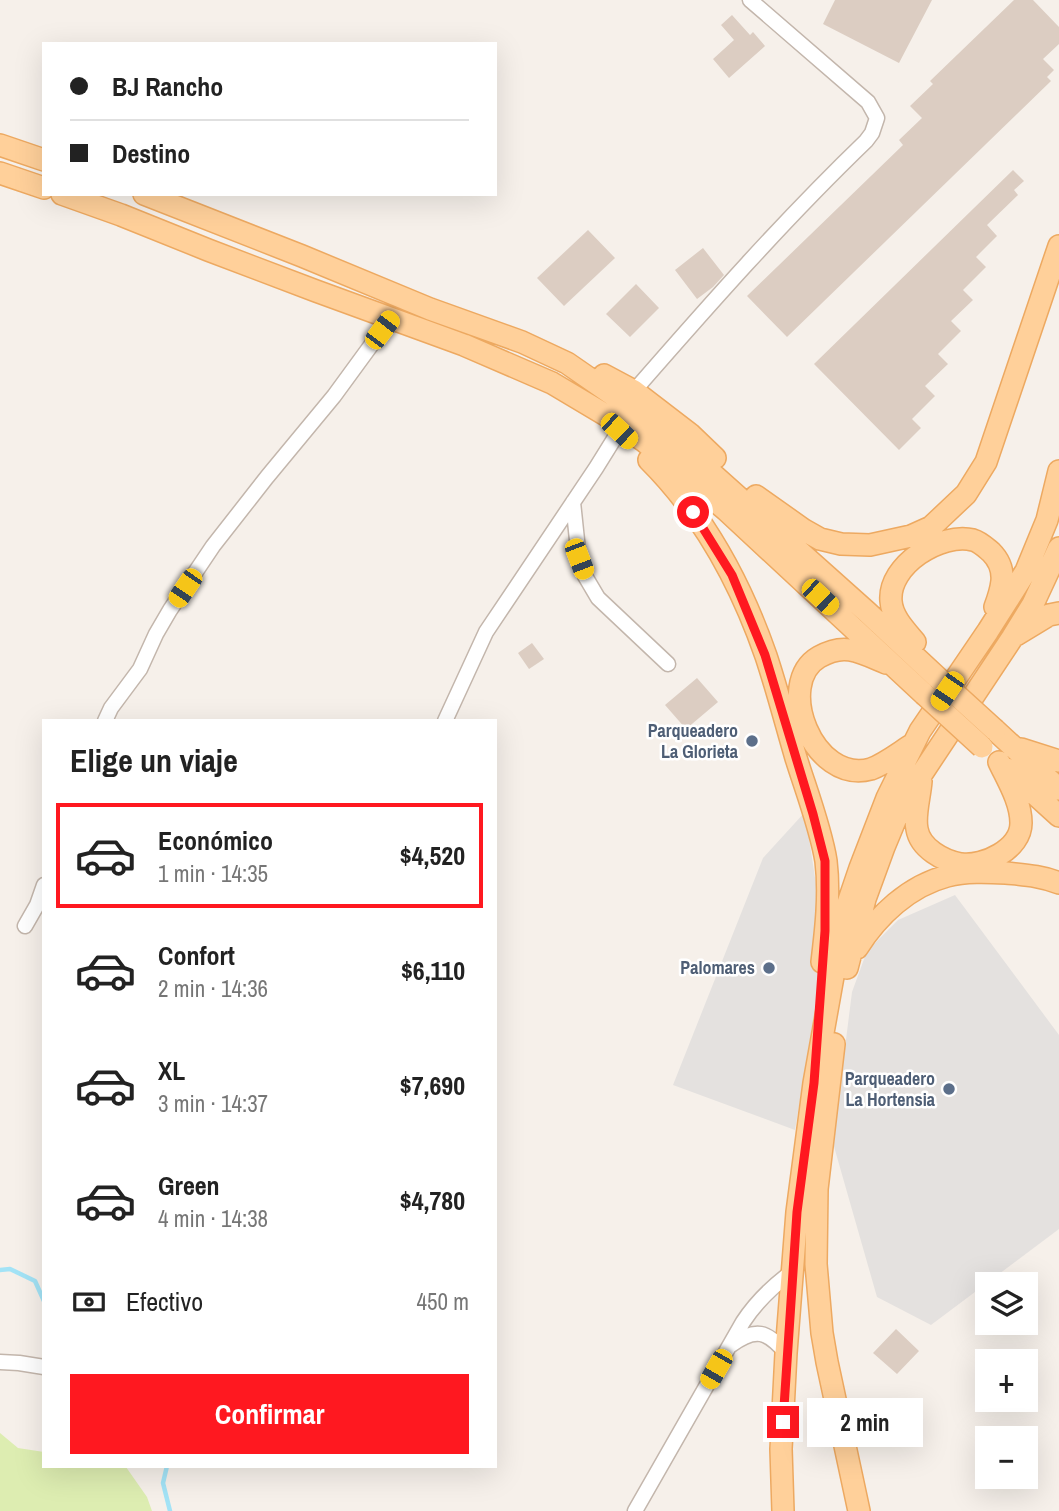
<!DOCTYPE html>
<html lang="es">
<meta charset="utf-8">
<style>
:root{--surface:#fff;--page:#f2f2f2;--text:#222;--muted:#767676;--line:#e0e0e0;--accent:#ff1820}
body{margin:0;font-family:"Archivo Narrow",sans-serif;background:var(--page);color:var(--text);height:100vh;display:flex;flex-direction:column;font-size:26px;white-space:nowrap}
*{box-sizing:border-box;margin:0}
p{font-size:23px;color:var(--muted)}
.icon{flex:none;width:38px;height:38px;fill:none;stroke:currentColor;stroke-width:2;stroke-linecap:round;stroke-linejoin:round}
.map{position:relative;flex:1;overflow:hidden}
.sheet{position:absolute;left:42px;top:719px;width:455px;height:749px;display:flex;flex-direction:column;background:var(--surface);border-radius:0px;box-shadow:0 7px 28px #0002}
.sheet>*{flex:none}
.hud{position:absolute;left:42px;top:42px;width:455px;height:154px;border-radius:0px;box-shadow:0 7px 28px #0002;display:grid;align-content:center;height:154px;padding:0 28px;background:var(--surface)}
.buttons{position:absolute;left:975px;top:1272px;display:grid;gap:14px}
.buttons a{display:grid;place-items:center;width:63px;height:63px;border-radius:0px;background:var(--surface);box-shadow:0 7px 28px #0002;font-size:35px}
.end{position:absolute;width:32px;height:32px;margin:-16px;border:9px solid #ff1820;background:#fff;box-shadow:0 0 0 4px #fff}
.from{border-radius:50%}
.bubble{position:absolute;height:49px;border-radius:0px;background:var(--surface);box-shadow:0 7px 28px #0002;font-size:23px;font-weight:700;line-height:49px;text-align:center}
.car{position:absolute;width:21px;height:42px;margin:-21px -10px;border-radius:9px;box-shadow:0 0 5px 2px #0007;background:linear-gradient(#f5c518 24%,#345 0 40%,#f5c518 0 76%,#345 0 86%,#f5c518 0)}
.hud b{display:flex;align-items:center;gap:24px;height:66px;font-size:26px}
.hud b+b{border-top:2px solid var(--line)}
.hud i{width:18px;height:18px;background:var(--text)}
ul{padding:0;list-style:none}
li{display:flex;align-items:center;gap:21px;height:105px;margin:0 14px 10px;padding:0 14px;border:4px solid transparent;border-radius:0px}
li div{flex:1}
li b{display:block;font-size:26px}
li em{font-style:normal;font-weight:700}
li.on{border-color:var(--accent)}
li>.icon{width:63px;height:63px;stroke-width:1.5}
h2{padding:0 28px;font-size:32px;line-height:84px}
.pay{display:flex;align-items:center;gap:18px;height:77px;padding:0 28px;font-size:26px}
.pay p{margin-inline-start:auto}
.primary-button{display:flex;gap:14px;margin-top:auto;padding:14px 28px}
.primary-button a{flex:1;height:80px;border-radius:0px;background:var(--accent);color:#fff;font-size:28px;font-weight:700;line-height:80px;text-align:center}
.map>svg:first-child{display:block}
.green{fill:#ddedb1}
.parking{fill:#e4e1df}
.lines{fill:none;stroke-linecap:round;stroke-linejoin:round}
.stream{stroke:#a3e3f6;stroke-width:4.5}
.building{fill:#dccdc2}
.street-casing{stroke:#c3b6ac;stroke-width:17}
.primary-casing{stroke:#eda961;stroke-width:24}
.street{stroke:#fff;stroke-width:14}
.primary{stroke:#ffd09a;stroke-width:21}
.primary-bridge-casing{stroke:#eda961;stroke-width:24;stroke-linecap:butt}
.primary-bridge{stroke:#ffd09a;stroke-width:21}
.route{stroke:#ff1820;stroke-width:9}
.service-dot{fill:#5c6f8a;stroke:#fff;stroke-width:2.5}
.labels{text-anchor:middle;stroke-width:5;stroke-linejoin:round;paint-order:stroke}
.service-label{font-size:18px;font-weight:bold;fill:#4e5e75;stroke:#fff;text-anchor:end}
</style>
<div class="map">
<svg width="1059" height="1511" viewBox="0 0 1059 1511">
<rect width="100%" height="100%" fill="#f6f0ea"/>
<path class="green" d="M0,1433L18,1448L44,1452V1466L126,1467L147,1497L152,1511H0Z"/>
<path class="parking" d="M805,812L819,904L821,947L818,990L795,1130L673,1085L763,858Z
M955,895L1059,1035V1229L931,1325L877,1297L833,1143L852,992L867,951L898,920Z"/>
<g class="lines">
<path class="stream" d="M0,1270L10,1269L35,1281L44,1301
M167,1466L163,1483L170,1511"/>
</g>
<path class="building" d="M835,0H932L899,63L823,24Z
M1014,0H1033L1059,27V44L1043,59L1054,70L1047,77L1051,81L787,337L747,296L903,145L899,140L922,118L910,106L933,84L930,81Z
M732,15L750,35L753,32L765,46L729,78L713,59L734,40L721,25Z
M1013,170L1024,181L1014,190L1018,195L987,225L997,236L976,257L986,267L963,290L973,300L951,321L961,331L938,354L948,364L925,386L935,396L912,419L921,428L899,450L814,364Z
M588,230L615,258L564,306L537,278Z
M703,248L724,275L713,287L697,299L675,270Z
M636,284L659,308L630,337L606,314Z
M532,643L544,659L529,669L518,653Z
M697,678L718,702L686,729L665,705Z
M896,1329L919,1351L897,1374L873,1353Z"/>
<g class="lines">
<g class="street-casing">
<path id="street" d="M634,391C709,305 784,220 866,141L872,133L877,118L868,102L750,0
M573,502L579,559L585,576L598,598L668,664
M105,721L111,708L140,669L156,634L170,610L213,546L267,477L334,396L391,318
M445,721L486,632L596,468L619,431
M25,926L37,905L44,885
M731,1345C756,1327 767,1331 786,1353
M0,1362L19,1363L44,1367
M635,1511L743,1322C756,1302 774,1285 793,1271"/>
</g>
<g class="primary-casing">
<path id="primary" d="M0,145L44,160
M0,173L44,188
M62,194L121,215L208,250L316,291L464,345L552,383L609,417L644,441L726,510L924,694
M144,194L302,256L430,309L522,342L567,363L661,428L867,612L939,679
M604,375L634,391L690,434L715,458
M649,460C703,514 741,584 766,656C777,689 786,724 796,758C806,790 821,829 826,861C830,894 826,929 822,962
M756,496L804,530L820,539L841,544L870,545L911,536L931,527L966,494L986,462L1059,246
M1016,635L1049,615L1059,613
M915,642C905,630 892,617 891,601C888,565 941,532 973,540C980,542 985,547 991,552C999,560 1003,569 1002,581C1001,590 998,599 995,607
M886,663C874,658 862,652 850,650C839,648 828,652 819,657C774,683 813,785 871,769C885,764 900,752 913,744
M995,730L1059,789
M1021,749L1059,761
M1007,769L1059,816
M921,781C920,796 914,815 917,829C920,848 943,861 961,864C984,867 1021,849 1021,823C1021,802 1008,781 999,762
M857,948C878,915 909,886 947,876C966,871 987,872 1006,873C1025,875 1042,876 1059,883
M847,968L865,899L884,847L899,811L923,772L1012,638L1033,604L1059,548
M834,1044L817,1189L816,1264L822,1333L827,1362L859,1511
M783,1511L781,1449L786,1353L797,1212L814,1083L844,915L860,868L887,798L920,731L988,631L1026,571L1047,520L1059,471"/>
</g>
<use href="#street" class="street"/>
<use href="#primary" class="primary"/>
<g class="primary-bridge-casing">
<path id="primary-bridge" d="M939,679L995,730
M924,694L982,747"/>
</g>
<use href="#primary-bridge" class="primary-bridge"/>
</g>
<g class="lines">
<path class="route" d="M693,512L732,575L765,655L813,814L825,861V931L814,1083L797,1212L783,1422"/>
</g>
<g class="service-dot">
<circle cx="752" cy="741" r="7"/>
<circle cx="769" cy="968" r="7"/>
<circle cx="949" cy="1089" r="7"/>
</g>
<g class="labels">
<g class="service-label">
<text x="738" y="737">Parqueadero<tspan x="738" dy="21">La Glorieta</tspan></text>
<text x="755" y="974">Palomares</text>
<text x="935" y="1085">Parqueadero<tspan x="935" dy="21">La Hortensia</tspan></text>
</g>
</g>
</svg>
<div class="buttons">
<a><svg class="icon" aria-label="layers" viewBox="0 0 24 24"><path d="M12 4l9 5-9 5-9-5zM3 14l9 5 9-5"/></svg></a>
<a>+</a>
<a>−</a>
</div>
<i class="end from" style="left:693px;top:512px"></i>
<i class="end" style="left:783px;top:1422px"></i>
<div class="bubble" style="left:807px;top:1398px;width:116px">2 min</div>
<i class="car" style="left:382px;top:330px;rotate:37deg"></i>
<i class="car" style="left:619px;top:431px;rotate:133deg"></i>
<i class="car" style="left:579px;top:559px;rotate:159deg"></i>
<i class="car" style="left:185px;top:588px;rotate:214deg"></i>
<i class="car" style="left:820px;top:597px;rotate:133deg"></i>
<i class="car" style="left:947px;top:691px;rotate:214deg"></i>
<i class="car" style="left:716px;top:1369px;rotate:210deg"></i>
<div class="hud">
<b><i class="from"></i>BJ Rancho</b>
<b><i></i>Destino</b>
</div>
<section class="sheet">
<h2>Elige un viaje</h2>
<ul>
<li class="on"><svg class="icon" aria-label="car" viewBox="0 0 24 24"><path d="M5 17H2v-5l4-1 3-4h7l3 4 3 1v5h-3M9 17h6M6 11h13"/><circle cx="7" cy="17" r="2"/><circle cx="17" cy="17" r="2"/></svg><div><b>Económico</b><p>1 min · 14:35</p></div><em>$4,520</em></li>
<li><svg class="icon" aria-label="car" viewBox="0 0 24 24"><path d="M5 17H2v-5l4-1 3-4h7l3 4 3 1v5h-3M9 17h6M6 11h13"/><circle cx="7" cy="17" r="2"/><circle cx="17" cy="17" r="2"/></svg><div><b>Confort</b><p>2 min · 14:36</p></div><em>$6,110</em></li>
<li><svg class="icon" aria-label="car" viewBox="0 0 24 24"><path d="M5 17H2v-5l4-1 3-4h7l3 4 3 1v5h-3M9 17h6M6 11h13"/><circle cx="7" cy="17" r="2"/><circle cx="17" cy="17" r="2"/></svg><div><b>XL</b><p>3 min · 14:37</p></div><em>$7,690</em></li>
<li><svg class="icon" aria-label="car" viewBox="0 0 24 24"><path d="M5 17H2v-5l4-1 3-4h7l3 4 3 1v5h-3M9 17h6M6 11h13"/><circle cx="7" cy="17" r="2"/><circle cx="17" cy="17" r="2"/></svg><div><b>Green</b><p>4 min · 14:38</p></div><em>$4,780</em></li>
</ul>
<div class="pay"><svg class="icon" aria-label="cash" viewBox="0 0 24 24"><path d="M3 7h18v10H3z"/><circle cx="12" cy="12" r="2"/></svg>Efectivo<p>450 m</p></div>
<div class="primary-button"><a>Confirmar</a></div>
</section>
</div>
